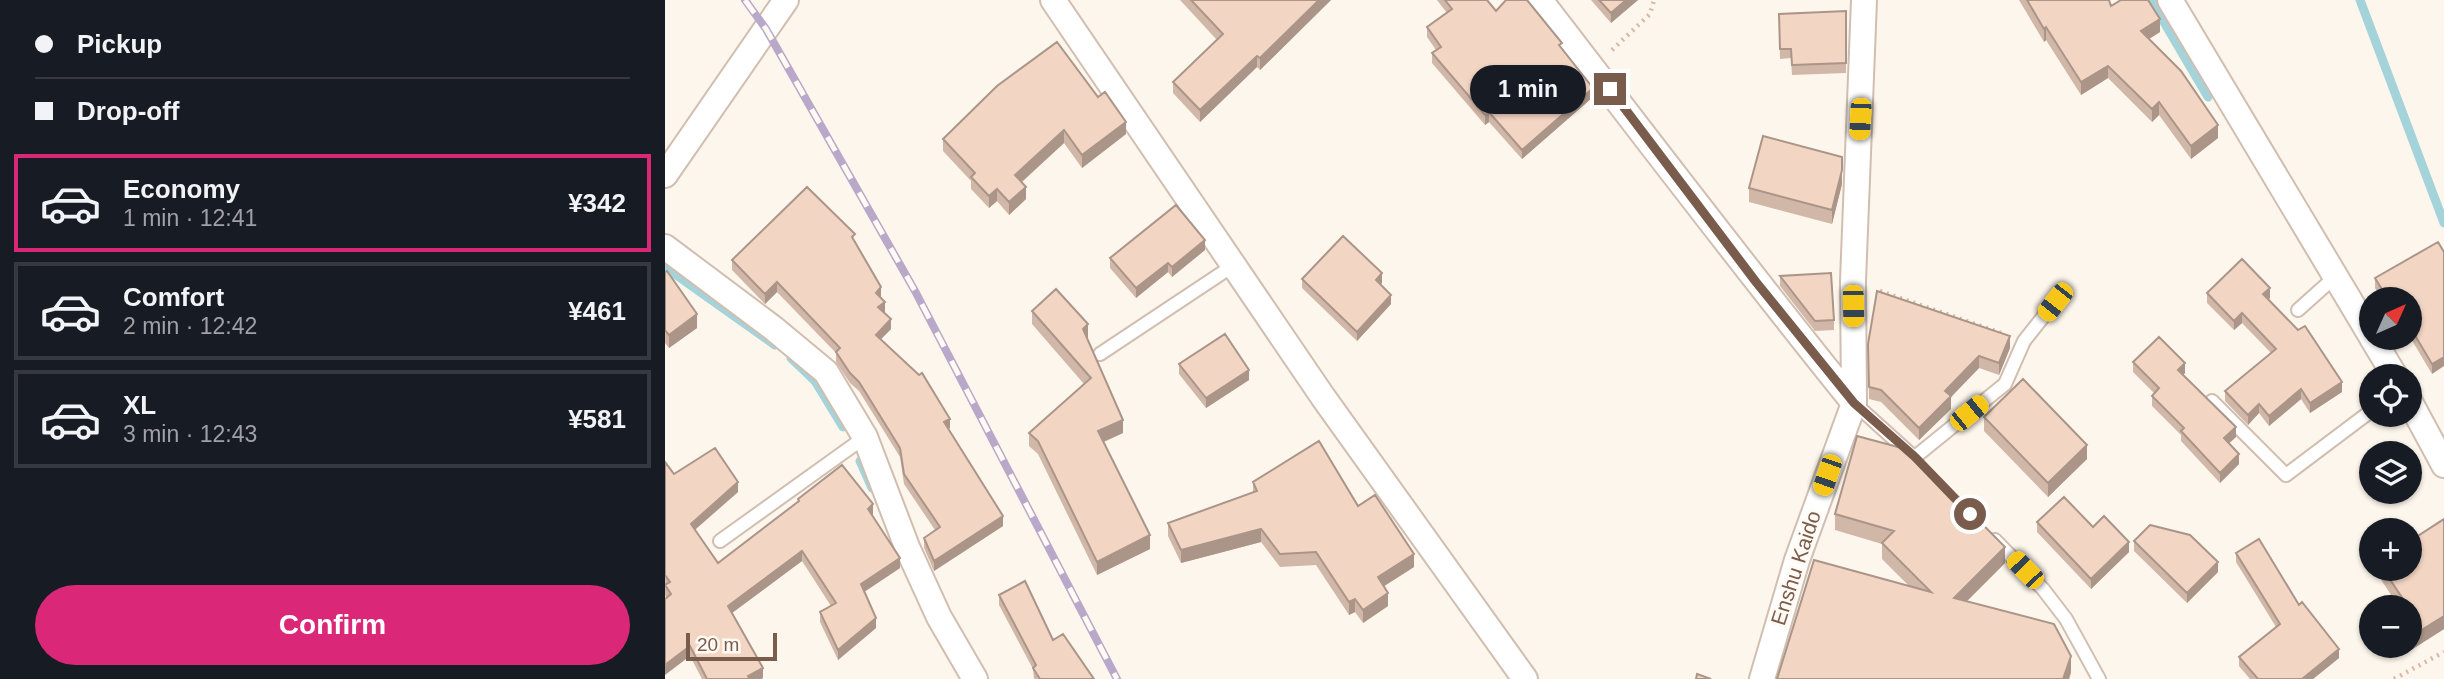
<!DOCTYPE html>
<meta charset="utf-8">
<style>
:root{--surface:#171b24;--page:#242831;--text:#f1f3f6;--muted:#9ea1a6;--line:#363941;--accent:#db2777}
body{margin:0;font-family:Arial,sans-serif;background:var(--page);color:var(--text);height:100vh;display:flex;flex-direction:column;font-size:26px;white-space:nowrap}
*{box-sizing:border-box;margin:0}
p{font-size:23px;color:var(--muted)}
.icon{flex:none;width:38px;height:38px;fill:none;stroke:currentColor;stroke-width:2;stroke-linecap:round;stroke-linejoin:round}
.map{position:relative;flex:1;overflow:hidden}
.side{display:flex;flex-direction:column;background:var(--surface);width:665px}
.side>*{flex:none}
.guide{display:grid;align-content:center;height:154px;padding:0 35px;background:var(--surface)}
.needle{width:46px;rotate:45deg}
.tools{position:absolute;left:1694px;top:287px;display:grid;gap:14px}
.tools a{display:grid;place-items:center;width:63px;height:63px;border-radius:50%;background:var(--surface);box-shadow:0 2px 5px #0004;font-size:35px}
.scale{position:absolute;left:21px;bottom:18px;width:91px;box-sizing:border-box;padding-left:7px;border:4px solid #7a5c4d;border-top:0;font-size:19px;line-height:24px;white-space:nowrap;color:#7a5c4d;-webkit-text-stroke:5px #fffaf3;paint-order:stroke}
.end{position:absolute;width:32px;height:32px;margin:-16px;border:9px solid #7a5c4d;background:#fff;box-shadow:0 0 0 4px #fff}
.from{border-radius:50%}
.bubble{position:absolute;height:49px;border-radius:24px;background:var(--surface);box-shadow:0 2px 5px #0004;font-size:23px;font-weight:700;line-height:49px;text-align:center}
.car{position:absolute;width:21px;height:42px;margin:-21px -10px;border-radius:9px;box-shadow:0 0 5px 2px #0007;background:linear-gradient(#f5c518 24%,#345 0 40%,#f5c518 0 76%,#345 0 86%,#f5c518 0)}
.guide b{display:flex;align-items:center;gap:24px;height:66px;font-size:26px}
.guide b+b{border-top:2px solid var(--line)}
.guide i{width:18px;height:18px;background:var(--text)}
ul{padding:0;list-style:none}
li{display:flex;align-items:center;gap:21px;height:98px;margin:0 14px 10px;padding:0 21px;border:4px solid var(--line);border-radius:0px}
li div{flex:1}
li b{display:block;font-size:26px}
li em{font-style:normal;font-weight:700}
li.current{border-color:var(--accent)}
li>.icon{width:63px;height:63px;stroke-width:1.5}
.cta{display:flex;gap:14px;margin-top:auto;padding:14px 35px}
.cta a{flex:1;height:80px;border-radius:42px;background:var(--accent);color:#fff;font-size:28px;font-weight:700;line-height:80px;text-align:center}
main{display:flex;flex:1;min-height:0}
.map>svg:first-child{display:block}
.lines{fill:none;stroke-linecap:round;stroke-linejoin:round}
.stream{stroke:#a5d3da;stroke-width:9}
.service-casing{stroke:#d1beb0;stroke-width:16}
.minor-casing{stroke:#d1beb0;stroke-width:28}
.path{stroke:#d9b8a5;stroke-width:4.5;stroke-dasharray:2 5;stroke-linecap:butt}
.service{stroke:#fff;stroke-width:12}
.minor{stroke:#fff;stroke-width:24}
.rail-casing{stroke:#b9a8c9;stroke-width:8}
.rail{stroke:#fffaf3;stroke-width:5;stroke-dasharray:16;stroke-linecap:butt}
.wall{fill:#d1b7a8}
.shaded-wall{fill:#aa9588}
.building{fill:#f3d5c3;stroke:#aa9588;stroke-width:2}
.route{stroke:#7a5c4d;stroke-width:9}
.labels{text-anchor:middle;stroke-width:6;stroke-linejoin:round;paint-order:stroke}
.street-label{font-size:21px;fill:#7a5c4d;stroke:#fffaf3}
</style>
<main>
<section class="side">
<div class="guide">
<b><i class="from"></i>Pickup</b>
<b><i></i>Drop-off</b>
</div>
<ul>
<li class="current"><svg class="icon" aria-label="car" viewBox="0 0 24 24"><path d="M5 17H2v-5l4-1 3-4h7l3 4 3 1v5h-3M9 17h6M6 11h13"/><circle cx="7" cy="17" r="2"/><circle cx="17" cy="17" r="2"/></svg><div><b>Economy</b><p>1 min · 12:41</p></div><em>¥342</em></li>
<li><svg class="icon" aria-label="car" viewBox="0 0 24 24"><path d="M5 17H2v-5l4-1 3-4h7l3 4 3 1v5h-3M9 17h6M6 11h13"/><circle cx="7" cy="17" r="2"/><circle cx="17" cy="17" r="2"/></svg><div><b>Comfort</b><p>2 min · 12:42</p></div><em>¥461</em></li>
<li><svg class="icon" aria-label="car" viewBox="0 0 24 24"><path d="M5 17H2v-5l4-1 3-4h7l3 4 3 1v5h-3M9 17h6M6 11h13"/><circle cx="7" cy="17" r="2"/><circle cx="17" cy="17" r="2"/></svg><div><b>XL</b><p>3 min · 12:43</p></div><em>¥581</em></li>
</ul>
<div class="cta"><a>Confirm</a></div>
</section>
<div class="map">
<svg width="1779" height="679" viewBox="0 0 1779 679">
<rect width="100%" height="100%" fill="#fdf6ec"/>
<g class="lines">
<path class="stream" d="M1486,0L1543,97
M1695,0L1779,223
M0,267L110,345
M126,358L150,381L178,427
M195,461L207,488"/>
<g class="service-casing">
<path id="service" d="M1633,310L1671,276
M435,354L569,265
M1547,401L1621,475L1706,411
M1189,403L1251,459
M1250,457L1340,384L1359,341L1390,302
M1330,540L1378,589L1401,619L1434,679
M55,541L200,437"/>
</g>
<g class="minor-casing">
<path id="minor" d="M388,0L658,397L860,679
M875,0C979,135 1082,271 1189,403
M1505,0L1706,336
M0,175L121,0
M0,247L108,328L161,372L200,437L242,547L274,617L310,679
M1707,338L1730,376
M1745,402L1779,465
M1097,679L1132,560L1189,403L1188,281L1199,0"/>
</g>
<path class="path" d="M947,50L985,14L989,0
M1215,291L1339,334
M1729,679L1779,652"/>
<use href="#service" class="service"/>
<use href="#minor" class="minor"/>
<g class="rail-casing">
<path id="rail" d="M80,0L101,29L250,291L452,679"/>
</g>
<use href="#rail" class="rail"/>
</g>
<path class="wall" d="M515,0H666L595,70L592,67L535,122L508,93V82L552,40Z
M772,0H822L831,11L897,49L928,97L857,159L824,122L820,125L767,63V53L771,50L762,37V27L782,13Z
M926,0H973L946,23Z
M1354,0H1444L1446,6L1495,32L1484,39L1553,138L1526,159L1494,115L1487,122L1443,78L1416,95L1381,40L1379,42Z
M1181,11V73L1127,75L1126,58L1115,59L1114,14Z
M332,86L461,134L417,168L399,143L357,182L361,199L344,215L332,201L324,208L306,189V181L278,151V139Z
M1177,184L1167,224L1084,202V188Z
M190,241L216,297L220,312L219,313L226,329L216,339L285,428L283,429L338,526L269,571L259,548V538L270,530L239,484L235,457L194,391L185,383L171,362V353L112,292L100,304L67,270V260Z
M540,250L507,277L503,272L471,298L445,268V258Z
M1779,252L1767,374L1745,337V299H1717L1710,288V278Z
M0,272L32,328L4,348L0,343Z
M1115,276L1169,320V330L1150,331L1115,286Z
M637,279L717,283L716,284L726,304L692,341L637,288Z
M1542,293L1605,298L1603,299L1677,392L1645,413L1636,399L1604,426L1594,413L1583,425L1560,401V391L1606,353L1577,323L1569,330L1542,303Z
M367,311L423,338H422L458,433L439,442L485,549L432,575L373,454L364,446V433L419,384L367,324Z
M1203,344L1345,348L1334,375L1314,368L1286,397V409L1254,440L1216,402L1204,399Z
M1468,362L1520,373L1518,375L1571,437L1564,443L1574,464L1555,483L1516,441V435L1487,406V396L1489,393L1468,372Z
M514,364L584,380L541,408L514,374Z
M1319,417L1422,459L1383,497L1319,431Z
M0,462L9,474L73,492L30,530L53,563L133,503V499L208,514L207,515L235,568L199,592L211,628L173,660L155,622V612L166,606L137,561L67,613L98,678L96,679H37L25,656L0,595Z
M588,482L693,506L749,567L719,586L723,606L698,623L690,612L684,615L651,565L615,567L596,542L516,563L503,536V523L588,493Z
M1170,514L1340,563L1302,601L1406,672L1404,679H1112L1244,586L1217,559V544L1170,530Z
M1779,519V629L1743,652L1739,646H1745V607H1734L1709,569H1745V533L1748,539Z
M1372,522L1428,527L1464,552L1426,589L1372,532Z
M1469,541L1553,572L1522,603L1469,551Z
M1571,553L1634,605L1674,658L1648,679H1585L1574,666V657L1611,627L1571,562Z
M334,595L388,640L429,679H369L368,669L334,605Z"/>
<path class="shaded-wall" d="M654,0H666L595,70V58Z
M961,0H973L946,23V13Z
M1495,19V32L1476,44V31Z
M1381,27V40L1379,42V29Z
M592,56V67L535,122V110Z
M1443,66V78L1416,95V82Z
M928,88V97L857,159V150Z
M1494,102V115L1487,122V109Z
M824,112V122L820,125V115Z
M461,122V134L417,168V155Z
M1553,125V138L1526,159V146Z
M399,130V143L350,188V175Z
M1177,157V184L1167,224V210Z
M361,187V199L344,215V202Z
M332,189V201L324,208V196Z
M540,240V250L507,277V267Z
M503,263V272L471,298V288Z
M717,273V283L711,289V280Z
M112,282V292L100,304V294Z
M216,287V297L211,293Z
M1605,288V298L1598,304V294Z
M726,295V304L692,341V332Z
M220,302V312L213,317V307Z
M1577,313V323L1569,330V321Z
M32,314V328L4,348V335Z
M226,319V329L211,344V335Z
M423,324V338L418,342V329Z
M1345,336V348L1334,375V363Z
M1314,356V368L1286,397V409L1254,440V428L1280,391Z
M1779,357V366L1767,374V364Z
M1520,363V373L1513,380V370Z
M584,370V380L541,408V398Z
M1677,382V392L1645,413V403Z
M1636,389V399L1604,426V416Z
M1594,404V413L1583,425V415Z
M285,419V428L279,432V422Z
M458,420V433L433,444V431Z
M1571,427V437L1559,448V438Z
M1422,445V459L1383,497V483Z
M1574,454V464L1555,483V473Z
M73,482V492L26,533V524Z
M208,504V514L203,518V509Z
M338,516V526L269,571V561Z
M596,529V542L516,563V550Z
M485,535V549L432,575V562Z
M1464,542V552L1426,589V579Z
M1340,547V563L1289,614V598Z
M137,551V561L63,616V606Z
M749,554V567L713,590V577Z
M235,558V568L196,594V584Z
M1553,562V572L1522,603V593Z
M723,593V606L698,623V610Z
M690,599V612L684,615V602Z
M1779,616V629L1743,652V646H1745V637Z
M211,618V628L173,660V650Z
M25,646V656L0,675V665Z
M1674,649V658L1648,679H1637Z
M1406,656V672L1404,679H1398Z
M98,668V678L96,679H83V676Z"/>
<path class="building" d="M526,0H654L595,58L592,56L535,110L508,82L558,34Z
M780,0H822L831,11L841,0H862L897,43L894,45L928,88L857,150L824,112L820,115L767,53L776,47L762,27L787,9Z
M934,0H961L946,13Z
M1362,0H1444L1446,6L1456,0H1483L1495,19L1476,31L1516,71L1553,125L1526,146L1494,102L1487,109L1443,66L1416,82L1381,27L1379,29Z
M1181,11V63L1127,65L1126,49H1115L1114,14Z
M392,42L433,97L440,92L461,122L417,155L399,130L350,175L361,187L344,202L332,189L324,196L306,177L310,173L278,139L332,86Z
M1098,136L1177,157V170L1167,210L1084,188Z
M142,187L190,234L187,237L216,287L211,293L220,302L213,307L226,319L211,335L254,375L257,373L285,419L279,422L338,516L269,561L259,538L275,527L239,474L235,448L194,382L185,373L171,352L175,348L112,282L100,294L67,260Z
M511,205L540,240L507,267L503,263L471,288L445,258Z
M678,236L717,273L711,280L726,295L692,332L637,279Z
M1773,242L1779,252V357L1767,364L1745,327V299H1723L1710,278Z
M1577,259L1605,288L1598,294L1633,330L1640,326L1677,382L1645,403L1636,389L1604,416L1594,404L1583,415L1560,391L1611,349L1577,313L1569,321L1542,293Z
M2,271L32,314L4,335L0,330V272Z
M1166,273L1169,320L1150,321L1115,276Z
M391,289L423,324L418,329L458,420L433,431L485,535L432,562L373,441L364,433L426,378L367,311Z
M1212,291L1345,336L1334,363L1314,356L1280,391L1286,396L1254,428L1216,390L1204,387L1203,344Z
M560,334L584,370L541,398L514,364Z
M1494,337L1520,363L1513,370L1571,427L1559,438L1574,454L1555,473L1516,431L1519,428L1487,396L1494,388L1468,362Z
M1358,379L1422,445L1383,483L1319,417Z
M1192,436L1244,450L1340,547L1289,598L1389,624L1406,656L1398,679H1112L1149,560L1266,592L1217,543L1229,531L1170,514Z
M654,441L693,506L710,495L749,554L713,577L723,593L698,610L690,599L684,602L651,552L615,554L596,529L516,550L503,523L592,491L588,482Z
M50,448L73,482L26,524L53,563L134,501L133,499L177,465L208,504L203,509L235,558L196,584L211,618L173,650L155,612L171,603L137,551L63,606L98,668L83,676L85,679H42L25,646L0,665V599L6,594L0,585L5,582L0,575V462L9,474Z
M1399,497L1428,527L1439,516L1464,542L1426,579L1372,522Z
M1779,519V616L1745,637V607H1739L1742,605L1718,569H1745V533L1748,539Z
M1485,525L1525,535L1553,562L1522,593L1469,541Z
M1740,526L1743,530H1734Z
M1594,539L1634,605L1637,602L1674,649L1637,679H1593L1574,657L1615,624L1571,553Z
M360,581L388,640L398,634L429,679H375L368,668L371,665L334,595Z
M1032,674L1046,679H1031Z"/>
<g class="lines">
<path class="route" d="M945,89L1091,282L1189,403L1250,457L1305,514"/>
</g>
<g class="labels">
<g class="street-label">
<text transform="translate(1131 568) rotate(-72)" y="7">Enshu Kaido</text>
</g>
</g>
</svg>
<div class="tools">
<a><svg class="needle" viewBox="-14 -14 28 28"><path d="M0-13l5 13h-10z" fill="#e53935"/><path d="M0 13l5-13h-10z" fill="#9ea1a6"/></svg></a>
<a><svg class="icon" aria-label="locate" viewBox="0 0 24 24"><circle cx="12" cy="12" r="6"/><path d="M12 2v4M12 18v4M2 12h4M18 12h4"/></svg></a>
<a><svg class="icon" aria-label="layers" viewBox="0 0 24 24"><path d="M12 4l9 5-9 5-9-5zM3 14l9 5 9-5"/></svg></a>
<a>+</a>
<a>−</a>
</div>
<div class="scale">20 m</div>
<i class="end from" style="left:1305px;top:514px"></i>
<i class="end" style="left:945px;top:89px"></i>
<div class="bubble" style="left:805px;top:65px;width:116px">1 min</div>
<i class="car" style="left:1195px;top:119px;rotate:183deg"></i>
<i class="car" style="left:1390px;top:302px;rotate:218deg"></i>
<i class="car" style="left:1188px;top:306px;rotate:179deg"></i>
<i class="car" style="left:1304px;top:413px;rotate:51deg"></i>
<i class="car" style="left:1162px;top:475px;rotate:199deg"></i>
<i class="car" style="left:1360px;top:570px;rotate:316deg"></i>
</div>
</main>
